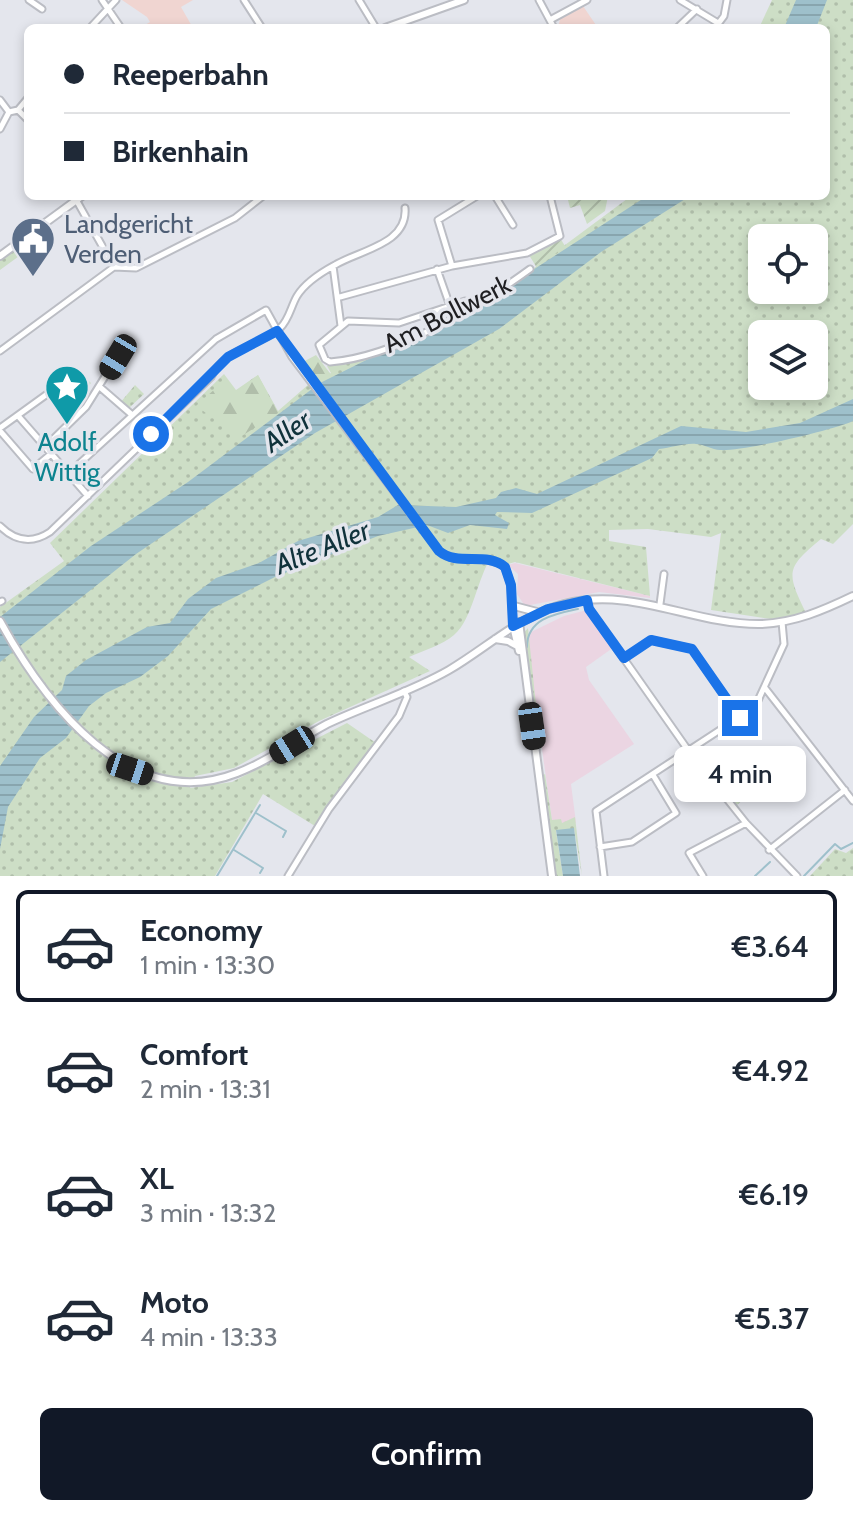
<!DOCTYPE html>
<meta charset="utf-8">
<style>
:root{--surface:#fff;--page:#f2f2f3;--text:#1f2937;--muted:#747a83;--line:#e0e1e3;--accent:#111827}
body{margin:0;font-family:Cabin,sans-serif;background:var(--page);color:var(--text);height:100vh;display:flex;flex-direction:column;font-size:30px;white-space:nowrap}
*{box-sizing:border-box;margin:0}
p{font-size:26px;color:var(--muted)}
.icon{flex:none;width:44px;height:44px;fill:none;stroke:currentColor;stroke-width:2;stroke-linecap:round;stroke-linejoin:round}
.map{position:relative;height:876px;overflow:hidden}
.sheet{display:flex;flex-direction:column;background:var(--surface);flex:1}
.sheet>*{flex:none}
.guide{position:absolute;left:24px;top:24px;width:806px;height:176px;border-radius:12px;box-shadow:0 4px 12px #0003;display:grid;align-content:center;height:176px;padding:0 40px;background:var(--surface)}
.buttons{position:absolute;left:748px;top:224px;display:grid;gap:16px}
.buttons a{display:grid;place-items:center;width:80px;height:80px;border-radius:12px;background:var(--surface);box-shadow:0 4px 12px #0003;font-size:40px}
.end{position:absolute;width:36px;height:36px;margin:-18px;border:10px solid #1a73e8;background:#fff;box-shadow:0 0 0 4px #fff}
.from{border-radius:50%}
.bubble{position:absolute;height:56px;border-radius:12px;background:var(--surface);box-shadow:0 4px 12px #0003;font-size:26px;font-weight:600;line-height:56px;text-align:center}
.car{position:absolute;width:24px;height:48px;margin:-24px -12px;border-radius:10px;box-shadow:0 0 6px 2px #0007;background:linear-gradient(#222 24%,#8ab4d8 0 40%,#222 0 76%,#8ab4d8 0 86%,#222 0)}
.guide b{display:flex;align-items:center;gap:28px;height:76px;font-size:30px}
.guide b+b{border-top:2px solid var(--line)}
.guide i{width:20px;height:20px;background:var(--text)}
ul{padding:14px 0 0;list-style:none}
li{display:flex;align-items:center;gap:24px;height:112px;margin:0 16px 12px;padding:0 24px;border:4px solid transparent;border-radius:12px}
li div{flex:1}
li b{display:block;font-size:30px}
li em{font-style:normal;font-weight:600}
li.on{border-color:var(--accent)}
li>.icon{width:72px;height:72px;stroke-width:1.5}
.primary-button{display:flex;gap:16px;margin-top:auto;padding:16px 40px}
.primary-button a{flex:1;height:92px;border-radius:12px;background:var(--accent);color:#fff;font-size:32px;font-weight:600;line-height:92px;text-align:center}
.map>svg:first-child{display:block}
.commercial{fill:#ebd5e2}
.education{fill:#f0d5d1}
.grass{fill:url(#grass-dots);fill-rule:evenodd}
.forest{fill:url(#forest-firs)}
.garden{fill:url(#garden-furrows)}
.water{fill:url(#water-rules)}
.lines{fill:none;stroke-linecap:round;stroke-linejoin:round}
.stream{stroke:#9ec0cb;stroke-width:2}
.minor-casing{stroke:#bbbdc4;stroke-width:9}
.major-casing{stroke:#bbbdc4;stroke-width:10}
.minor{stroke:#fff;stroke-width:5}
.major{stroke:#fff;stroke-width:6}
.route{stroke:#1a73e8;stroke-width:10}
.labels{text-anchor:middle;stroke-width:7;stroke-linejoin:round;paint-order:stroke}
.service-label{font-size:26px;fill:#4e5e75;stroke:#e4e6ed;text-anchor:start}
.street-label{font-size:26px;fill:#1f1f22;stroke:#e4e6ed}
.culture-label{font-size:26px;fill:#0d838f;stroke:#e4e6ed}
.water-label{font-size:28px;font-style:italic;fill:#10323b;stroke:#e4e6ed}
</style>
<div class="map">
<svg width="853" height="876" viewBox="0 0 853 876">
<defs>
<pattern id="grass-dots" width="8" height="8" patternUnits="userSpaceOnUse" patternTransform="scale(2)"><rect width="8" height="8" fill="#cddec6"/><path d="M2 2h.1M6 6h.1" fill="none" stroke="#b0beaa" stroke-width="1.8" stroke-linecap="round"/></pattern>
<pattern id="forest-firs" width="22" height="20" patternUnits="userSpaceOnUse" patternTransform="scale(2)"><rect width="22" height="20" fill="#cddec6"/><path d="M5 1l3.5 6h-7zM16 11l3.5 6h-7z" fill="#b0beaa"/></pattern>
<pattern id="garden-furrows" width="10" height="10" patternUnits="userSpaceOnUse" patternTransform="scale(2)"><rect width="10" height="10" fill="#cddec6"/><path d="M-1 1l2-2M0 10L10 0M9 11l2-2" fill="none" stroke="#b0beaa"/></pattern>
<pattern id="water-rules" width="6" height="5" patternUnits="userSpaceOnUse" patternTransform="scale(2)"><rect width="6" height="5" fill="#9ec0cb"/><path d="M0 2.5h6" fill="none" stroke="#88a5ae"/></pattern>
</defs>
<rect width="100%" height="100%" fill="#e4e6ed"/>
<path class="commercial" d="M515,563L650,596V598L599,592L525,606L517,594L518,574L508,565Z
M587,610L614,647L586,667L589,680L634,744L571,784L576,823L553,827L528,650L529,633L564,616Z"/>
<path class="education" d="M122,0H193L181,7L193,28H140L150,22L147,17Z
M583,6L598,28H558L560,19Z"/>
<path class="grass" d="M772,0H853V524L833,544L821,539C786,568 786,572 806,613L771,619L711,610L721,533L711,537L648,529L609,530V541L646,547L650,596L515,562L508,564L492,556C477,578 473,619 454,635C443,645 422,651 409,657L430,671L319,721L234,768L195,776L190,788L232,782L347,723L376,743L315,826L263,794L215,876H0V607L64,561L50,543L224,374L236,390L258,375L278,411L309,384L311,386L331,373L327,366L368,358L438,326L534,268L631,196H826V28H759ZM762,238H814V290H762ZM762,334H814V386H762Z
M33,237L37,243L0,270V260Z
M78,371L91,383L70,409L56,392Z
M135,385L144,394L130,407V412L120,403Z
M528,628L536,705H533L523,634Z
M761,760L772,774L737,805L719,781Z
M545,774L552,820L561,819L562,823L575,817L582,876L574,829L556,831L563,876H554L542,776Z
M853,848V876H810L835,849L846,853Z"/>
<path class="forest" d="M316,355L333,377L318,384L301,363Z
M258,375L278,413L240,437L196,406L226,379L236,391Z"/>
<path class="garden" d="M567,196H608L605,211L587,224L580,205L570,208Z
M560,238L565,246L537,268L529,255Z"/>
<path class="water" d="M796,0H827L816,28H784Z
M647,196H690L601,252L499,329L315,433L136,554L0,662V617L91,546L188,482L320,383L485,301Z
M853,399V421C834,430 740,452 720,450C712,450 704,444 696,444C684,443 671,448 659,449L652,458L532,513L497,512L495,515L509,523L507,529L470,525L448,533L427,525L378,536L275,577L211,609L168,656L140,677L106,693L89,706L66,738L40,758L8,807L0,849V766L34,717L62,690L66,676L86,660L147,627L170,623L188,599L216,578L259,563L298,541L378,517L398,505L456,507L496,498L501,492L516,488L537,494L681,426L746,432L800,423Z
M574,828L580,876H563L556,830Z"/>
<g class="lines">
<path class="stream" d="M527,647C527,619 554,614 578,609
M256,813L286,831L283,837
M234,850L263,868L260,873
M217,876L260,805
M755,876L770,862
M804,876L835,844L841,849L853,843"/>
<g class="minor-casing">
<path id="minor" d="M29,0L42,9
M102,0L121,28
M244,0L262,28
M359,0L376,28
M539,0L554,28
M680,0L718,23
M550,20L587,0
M90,28L116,0
M677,28L697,9
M715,28L724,16L727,0
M0,100L9,112
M18,110L28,120
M9,112L18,110L28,98
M0,129L9,112
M74,196L114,267
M495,196L513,225
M333,266L341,326
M452,266L438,220L477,196
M114,267L136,268L235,218L263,196
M437,269L450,306
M340,297L452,266L527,253L560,236L550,196
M465,301L399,323L348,321L319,345L325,359L330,362C395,357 478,307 530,269
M0,351L114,267
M101,388L131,414
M19,417L88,496
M0,428L50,392
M0,431L33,469L51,454
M45,447L86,407L119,354
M68,474L216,339L266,310L292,357L439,551C458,567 486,552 505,567L511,585L513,626
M0,526C15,541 32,544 50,532L211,377C225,348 258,347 280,328C289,320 291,306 297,296C305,283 322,272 335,265C360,250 408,244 405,208
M587,600L589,609L688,750L746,823L797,876
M0,602L2,601
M660,604L664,574
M624,658L651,640L692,649L740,718
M765,688L853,801
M600,847L632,842L676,813L653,775
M769,850L845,790
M288,876L329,809L399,716L407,697L404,691
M604,876L596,811L755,707L784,644L782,622
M703,876L689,853L746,823"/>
</g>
<g class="major-casing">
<path id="major" d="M385,28L464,0
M0,256L82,196
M514,606L537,612
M0,621C45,703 129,815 237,773C269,761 297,740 327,724C367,705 411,692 449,670C488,647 519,616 564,604C633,586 693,625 761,624C794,623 824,610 853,596
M519,622L552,876
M513,626L519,651
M495,639L508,641L517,646"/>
</g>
<use href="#minor" class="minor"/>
<use href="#major" class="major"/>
</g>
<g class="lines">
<path class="route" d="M151,434L228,357L277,331L439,551C458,567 486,551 505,567L511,585L513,626L548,609L587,600L589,609L624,658L651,640L692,649L740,718"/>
</g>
<defs>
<g id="civic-pin" transform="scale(2.3)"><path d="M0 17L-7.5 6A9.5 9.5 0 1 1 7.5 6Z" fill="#5c6f8a" stroke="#e4e6ed"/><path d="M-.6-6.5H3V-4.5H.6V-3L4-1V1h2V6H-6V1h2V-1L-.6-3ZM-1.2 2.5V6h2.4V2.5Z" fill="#fff"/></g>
<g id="sight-pin" transform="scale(2.3)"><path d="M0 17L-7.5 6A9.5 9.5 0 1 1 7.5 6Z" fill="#0f9aa8" stroke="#e4e6ed"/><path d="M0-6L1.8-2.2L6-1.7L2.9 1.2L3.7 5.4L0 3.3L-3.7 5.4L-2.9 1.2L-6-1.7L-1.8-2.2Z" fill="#fff"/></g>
</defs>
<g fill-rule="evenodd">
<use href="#civic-pin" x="33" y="239"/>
<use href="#sight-pin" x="67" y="387"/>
</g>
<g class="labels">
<g class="service-label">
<text x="64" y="233">Landgericht<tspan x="64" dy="30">Verden</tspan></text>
</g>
<g class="street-label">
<text transform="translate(447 314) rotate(-27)" y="9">Am Bollwerk</text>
</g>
<g class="culture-label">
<text x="67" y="451">Adolf<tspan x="67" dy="30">Wittig</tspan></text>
</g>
<g class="water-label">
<text transform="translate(287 431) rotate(-34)" y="10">Aller</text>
<text transform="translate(322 547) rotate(-22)" y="10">Alte Aller</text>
</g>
</g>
</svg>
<div class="buttons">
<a><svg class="icon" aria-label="locate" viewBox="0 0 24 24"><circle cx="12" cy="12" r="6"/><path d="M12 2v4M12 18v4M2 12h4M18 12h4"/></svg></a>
<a><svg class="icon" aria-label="layers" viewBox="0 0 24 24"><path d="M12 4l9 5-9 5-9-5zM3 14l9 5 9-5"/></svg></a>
</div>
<i class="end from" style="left:151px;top:434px"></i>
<i class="end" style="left:740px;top:718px"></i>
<div class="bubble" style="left:674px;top:746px;width:132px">4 min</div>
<i class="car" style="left:118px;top:357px;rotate:211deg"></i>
<i class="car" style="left:532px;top:726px;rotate:172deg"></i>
<i class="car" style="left:292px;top:745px;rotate:238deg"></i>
<i class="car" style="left:130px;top:769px;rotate:108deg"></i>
<div class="guide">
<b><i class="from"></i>Reeperbahn</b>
<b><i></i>Birkenhain</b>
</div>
</div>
<section class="sheet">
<ul>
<li class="on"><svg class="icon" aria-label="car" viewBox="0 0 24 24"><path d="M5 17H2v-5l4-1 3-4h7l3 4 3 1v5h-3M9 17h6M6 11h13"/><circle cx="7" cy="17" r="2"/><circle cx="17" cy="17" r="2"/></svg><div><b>Economy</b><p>1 min · 13:30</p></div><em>€3.64</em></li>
<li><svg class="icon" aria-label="car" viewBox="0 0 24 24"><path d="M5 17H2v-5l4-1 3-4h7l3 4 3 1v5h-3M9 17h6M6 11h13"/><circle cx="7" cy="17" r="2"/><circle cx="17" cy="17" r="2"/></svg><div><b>Comfort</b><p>2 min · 13:31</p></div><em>€4.92</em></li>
<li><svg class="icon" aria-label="car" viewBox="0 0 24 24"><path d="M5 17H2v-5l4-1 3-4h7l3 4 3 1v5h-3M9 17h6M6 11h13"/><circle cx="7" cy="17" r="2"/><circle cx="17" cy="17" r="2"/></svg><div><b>XL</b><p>3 min · 13:32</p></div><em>€6.19</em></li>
<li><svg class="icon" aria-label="car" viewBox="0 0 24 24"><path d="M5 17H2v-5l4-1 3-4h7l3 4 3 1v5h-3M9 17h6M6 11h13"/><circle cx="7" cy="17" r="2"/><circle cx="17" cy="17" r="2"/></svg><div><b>Moto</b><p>4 min · 13:33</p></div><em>€5.37</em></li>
</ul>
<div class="primary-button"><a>Confirm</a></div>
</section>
